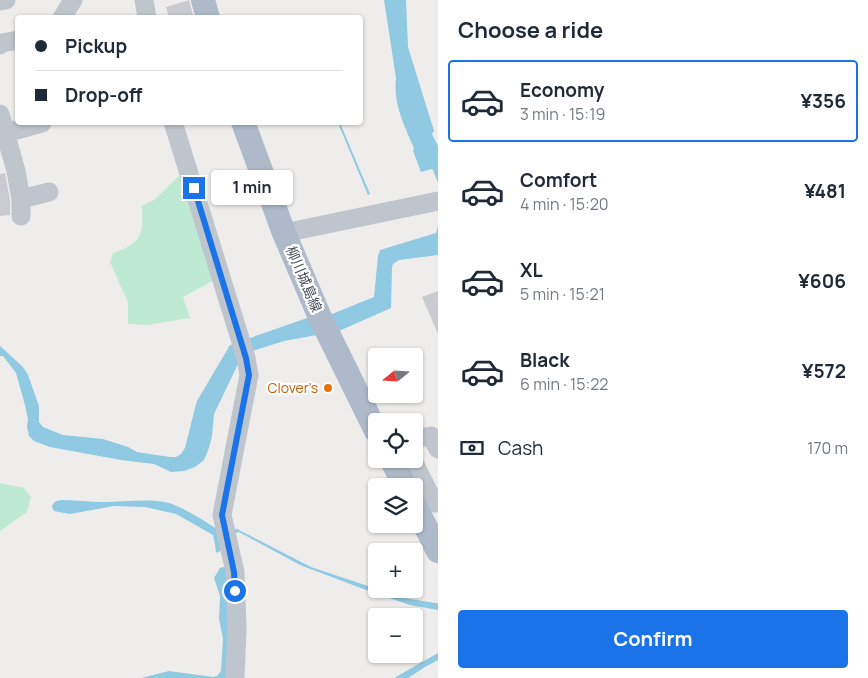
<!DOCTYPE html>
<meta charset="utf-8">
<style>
:root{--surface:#fff;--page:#f2f2f3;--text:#1f2937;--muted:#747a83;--line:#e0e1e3;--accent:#1a73e8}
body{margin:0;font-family:Manrope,"Noto Sans JP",sans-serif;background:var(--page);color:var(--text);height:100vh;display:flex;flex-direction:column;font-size:19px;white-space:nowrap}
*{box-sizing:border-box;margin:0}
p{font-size:16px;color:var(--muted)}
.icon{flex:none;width:28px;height:28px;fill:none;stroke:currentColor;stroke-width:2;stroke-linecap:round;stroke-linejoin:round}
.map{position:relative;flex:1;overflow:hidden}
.side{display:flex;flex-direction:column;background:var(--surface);width:430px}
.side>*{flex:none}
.hud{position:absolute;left:15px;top:15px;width:348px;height:110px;border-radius:5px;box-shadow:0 1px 4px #0004;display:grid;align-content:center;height:110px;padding:0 20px;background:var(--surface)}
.needle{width:32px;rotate:252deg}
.controls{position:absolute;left:368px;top:348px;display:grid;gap:10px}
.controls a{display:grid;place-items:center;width:55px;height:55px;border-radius:5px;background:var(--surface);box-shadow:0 1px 4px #0004;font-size:25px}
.end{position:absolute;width:22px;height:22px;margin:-11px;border:6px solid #1a73e8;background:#fff;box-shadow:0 0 0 2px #fff}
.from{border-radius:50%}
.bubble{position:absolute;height:35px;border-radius:5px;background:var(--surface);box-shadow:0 1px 4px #0004;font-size:16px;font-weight:700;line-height:35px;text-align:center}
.hud b{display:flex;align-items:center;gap:18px;height:48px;font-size:19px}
.hud b+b{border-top:1px solid var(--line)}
.hud i{width:12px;height:12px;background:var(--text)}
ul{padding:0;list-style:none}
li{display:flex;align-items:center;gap:15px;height:82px;margin:0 10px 8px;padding:0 10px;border:2px solid transparent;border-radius:5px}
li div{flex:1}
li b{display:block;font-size:19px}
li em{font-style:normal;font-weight:700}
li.selected{border-color:var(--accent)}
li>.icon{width:45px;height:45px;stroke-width:1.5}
h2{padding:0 20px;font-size:22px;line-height:60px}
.pay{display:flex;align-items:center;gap:12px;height:55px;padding:0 20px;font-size:19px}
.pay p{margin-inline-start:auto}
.cta{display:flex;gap:10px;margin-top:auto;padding:10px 20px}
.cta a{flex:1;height:58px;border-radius:5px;background:var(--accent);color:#fff;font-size:20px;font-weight:700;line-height:58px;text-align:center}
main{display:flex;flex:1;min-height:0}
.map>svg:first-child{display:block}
.green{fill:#bee9d3}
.water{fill:#8fc9e2}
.building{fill:#cacbd1}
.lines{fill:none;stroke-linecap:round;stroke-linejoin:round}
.minor{stroke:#bfc5cd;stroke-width:19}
.major{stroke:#aeb9c9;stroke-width:24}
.route{stroke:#1a73e8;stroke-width:6}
.food-dot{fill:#e8710a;stroke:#fff;stroke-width:2}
.labels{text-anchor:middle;stroke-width:4.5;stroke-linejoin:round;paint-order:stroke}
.street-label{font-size:14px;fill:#474e58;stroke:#fff}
.food-label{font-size:14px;fill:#c56008;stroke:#fff;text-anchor:end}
</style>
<main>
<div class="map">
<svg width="438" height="678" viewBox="0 0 438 678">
<rect width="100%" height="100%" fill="#efedec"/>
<path class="green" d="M184,175L216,279L183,297L190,318L147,325L128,324V302L110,262L113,253C142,243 143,236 142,206L154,200L179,176Z
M0,483L24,488L31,497L27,512L0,531Z"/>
<path class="water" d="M384,0H406L408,47L434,131L432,134L438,146V183L433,170L432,169L421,172L413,151L414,148C404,125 393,104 396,78Z
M338,123H340L370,194L368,195Z
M438,226V255L399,260L393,264L392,267L391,308L339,331L284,341L240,355L241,358L214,414L212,436L209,448L204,460L195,467L184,471L171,472L154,464L121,460L50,447L34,441L29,436L27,427L28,419L25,405L16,373L3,356H0V346L23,367L28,375L39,406V422L43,427L63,435L103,439L128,447L137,452L170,457H176L181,454L185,448L195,408L197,401L230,345L310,317L332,314L374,297L378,256L380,250L436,233Z
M61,500C75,500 89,502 103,502C125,502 148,498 169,503C187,509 204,521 220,531L225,549L216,553L215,544L213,535L176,514L145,507L114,506L70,514L54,511L52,507C53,502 56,501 61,500Z
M237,529L311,567L404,598L435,603H438V610L410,605L366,590L300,565L239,532L236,533L233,530Z
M227,566L229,678H141L169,671L213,677L217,676L221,671L223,639L219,619L220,596L214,578L220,568Z
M438,653V660L425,667L408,678H394Z"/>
<path class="building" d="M189,0L194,18H169L166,7Z
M0,174L5,173L10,200V215L0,216Z
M438,291V334L422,297Z"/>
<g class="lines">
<path class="minor" d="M144,0L147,18
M0,1L6,0
M62,18L73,0
M0,45L2,43L18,40
M0,114L16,171L21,199V216
M173,122L246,358L249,375L222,515L235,572L237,629L235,678
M5,133L42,123
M21,199L49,192
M284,233L438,201
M414,439L431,436L438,449
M412,459L434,503H438"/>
<path class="major" d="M203,0L208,18
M243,122L284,233L319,315L376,431
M391,459L405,486
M414,504L438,551"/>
</g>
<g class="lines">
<path class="route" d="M194,188L246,358L249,375L222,515L234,572L235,591"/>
</g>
<circle class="food-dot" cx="328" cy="388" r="5"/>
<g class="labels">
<g class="street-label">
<text transform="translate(304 279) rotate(67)" y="5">柳川城島線</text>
</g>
<g class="food-label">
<text x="318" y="393">Clover's</text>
</g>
</g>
</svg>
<div class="controls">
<a><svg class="needle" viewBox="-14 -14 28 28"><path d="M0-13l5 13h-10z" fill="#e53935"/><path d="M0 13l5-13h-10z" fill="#747a83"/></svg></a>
<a><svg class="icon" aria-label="locate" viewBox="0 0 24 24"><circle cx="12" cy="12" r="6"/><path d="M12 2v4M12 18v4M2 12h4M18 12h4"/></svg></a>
<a><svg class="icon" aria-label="layers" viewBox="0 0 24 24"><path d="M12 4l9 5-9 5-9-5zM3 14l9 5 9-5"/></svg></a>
<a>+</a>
<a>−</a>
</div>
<i class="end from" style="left:235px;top:591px"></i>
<i class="end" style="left:194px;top:188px"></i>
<div class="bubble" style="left:211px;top:170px;width:82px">1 min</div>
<div class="hud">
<b><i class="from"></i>Pickup</b>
<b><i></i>Drop-off</b>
</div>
</div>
<section class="side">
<h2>Choose a ride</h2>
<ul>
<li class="selected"><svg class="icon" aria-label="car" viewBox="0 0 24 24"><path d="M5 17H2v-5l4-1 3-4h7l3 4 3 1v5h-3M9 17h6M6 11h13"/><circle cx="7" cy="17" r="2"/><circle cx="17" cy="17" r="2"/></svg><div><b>Economy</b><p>3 min · 15:19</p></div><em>¥356</em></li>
<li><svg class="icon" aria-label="car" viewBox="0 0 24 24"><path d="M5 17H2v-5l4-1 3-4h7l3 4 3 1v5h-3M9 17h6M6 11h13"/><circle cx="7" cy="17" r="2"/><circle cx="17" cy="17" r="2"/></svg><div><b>Comfort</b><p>4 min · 15:20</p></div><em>¥481</em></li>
<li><svg class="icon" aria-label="car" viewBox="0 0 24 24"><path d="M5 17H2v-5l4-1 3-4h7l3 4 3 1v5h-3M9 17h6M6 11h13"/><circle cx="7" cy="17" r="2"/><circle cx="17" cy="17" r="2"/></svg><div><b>XL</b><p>5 min · 15:21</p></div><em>¥606</em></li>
<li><svg class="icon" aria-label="car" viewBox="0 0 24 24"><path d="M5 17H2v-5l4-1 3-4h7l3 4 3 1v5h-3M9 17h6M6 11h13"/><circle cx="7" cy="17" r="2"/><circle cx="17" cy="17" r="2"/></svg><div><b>Black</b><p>6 min · 15:22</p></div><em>¥572</em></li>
</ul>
<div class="pay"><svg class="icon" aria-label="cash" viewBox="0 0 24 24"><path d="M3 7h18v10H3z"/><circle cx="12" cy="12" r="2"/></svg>Cash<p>170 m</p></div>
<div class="cta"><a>Confirm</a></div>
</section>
</main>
